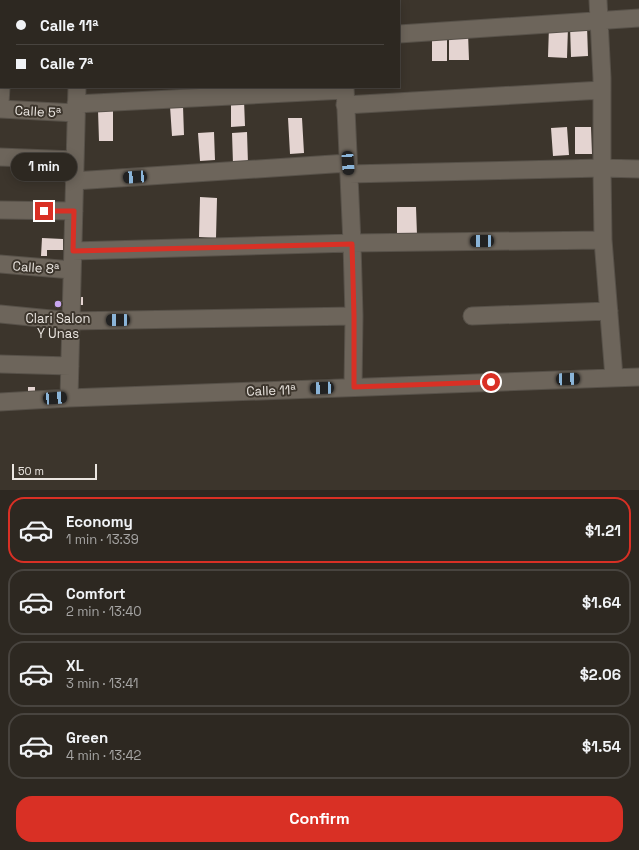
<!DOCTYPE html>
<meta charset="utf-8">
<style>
:root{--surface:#2d2821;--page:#39342e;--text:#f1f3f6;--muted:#a7a6a5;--line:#48443f;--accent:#d93025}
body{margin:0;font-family:"Space Grotesk",sans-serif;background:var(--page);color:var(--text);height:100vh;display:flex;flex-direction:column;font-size:15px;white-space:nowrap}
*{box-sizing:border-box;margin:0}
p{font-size:13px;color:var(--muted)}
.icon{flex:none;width:22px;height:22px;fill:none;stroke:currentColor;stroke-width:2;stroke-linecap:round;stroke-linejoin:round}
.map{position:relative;height:490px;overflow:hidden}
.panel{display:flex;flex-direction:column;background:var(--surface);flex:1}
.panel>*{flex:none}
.banner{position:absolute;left:0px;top:0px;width:400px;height:88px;box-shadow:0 2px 10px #0003,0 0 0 1px var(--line);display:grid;align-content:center;height:88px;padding:0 16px;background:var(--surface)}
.scale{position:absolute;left:12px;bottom:10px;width:85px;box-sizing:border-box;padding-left:4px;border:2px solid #ebe6e1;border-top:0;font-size:11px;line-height:14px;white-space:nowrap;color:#ebe6e1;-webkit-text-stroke:3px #3c352c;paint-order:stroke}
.end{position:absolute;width:18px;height:18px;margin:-9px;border:5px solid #d93025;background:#fff;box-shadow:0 0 0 2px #fff}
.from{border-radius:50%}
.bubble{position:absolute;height:28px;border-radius:14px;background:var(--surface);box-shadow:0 2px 10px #0003,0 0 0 1px var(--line);font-size:13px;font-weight:700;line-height:28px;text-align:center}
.car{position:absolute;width:12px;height:24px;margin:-12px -6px;border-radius:5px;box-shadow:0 0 3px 1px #0007;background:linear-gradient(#222 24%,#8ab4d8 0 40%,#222 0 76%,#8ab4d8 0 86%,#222 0)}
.banner b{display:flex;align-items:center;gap:14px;height:38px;font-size:15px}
.banner b+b{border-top:1px solid var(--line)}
.banner i{width:10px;height:10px;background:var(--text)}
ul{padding:7px 0 0;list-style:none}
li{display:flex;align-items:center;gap:12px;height:66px;margin:0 8px 6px;padding:0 8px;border:2px solid var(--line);border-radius:16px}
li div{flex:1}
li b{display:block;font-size:15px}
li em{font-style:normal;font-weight:700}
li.active{border-color:var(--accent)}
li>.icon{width:36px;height:36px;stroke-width:1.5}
.action{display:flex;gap:8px;margin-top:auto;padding:8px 16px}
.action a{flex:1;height:46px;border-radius:16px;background:var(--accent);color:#fff;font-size:16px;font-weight:700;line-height:46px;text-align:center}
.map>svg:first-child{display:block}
.building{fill:#e4d4d1}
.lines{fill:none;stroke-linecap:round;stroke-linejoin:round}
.minor-casing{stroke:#575149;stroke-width:19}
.minor{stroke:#6d655b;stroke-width:17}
.route{stroke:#d93025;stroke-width:5}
.poi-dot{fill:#c8a6ef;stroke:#3c352c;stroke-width:1.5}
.labels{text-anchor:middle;stroke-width:4;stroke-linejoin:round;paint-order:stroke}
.street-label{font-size:13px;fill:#ebe6e1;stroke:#3c352c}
.poi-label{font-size:13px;fill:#ebe6e1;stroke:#3c352c}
</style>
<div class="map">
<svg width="639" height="490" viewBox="0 0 639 490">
<rect width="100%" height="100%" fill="#3c352c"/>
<path class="building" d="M549,26L568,27L567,58L548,57Z
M570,26H587L588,56L571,57Z
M468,33L469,60H449V34Z
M432,34H447V61H432Z
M231,100H244L245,126L231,127Z
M170,106H183L184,135L172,136Z
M98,110H113V141H99Z
M288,118H302L304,153L290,154Z
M567,127L569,155L553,156L551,128Z
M575,127H591L592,154H575Z
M214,132L215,160L200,161L198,133Z
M247,132L248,164H233L232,133Z
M200,197L217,198L216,238L199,237Z
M397,207H416L417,235L397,236Z
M42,238L63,239V250H47V256H41Z
M77,297H83V305H77Z
M55,301H62L61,307L54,306Z
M28,387H35V394H28Z"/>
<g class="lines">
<g class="minor-casing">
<path id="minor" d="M598,0L602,78V168L603,240L614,377
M8,1V0
M79,1V0
M343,1V0
M399,34L639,18
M0,59H1
M345,87L352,243L354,316L353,387
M0,103L1,87
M76,104L345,90
M345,105L602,90
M0,109L76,113
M0,157L75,160
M349,174L602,168L639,169
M74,181L348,163
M0,210L74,211
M73,251L352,243L603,240
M0,264L72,270
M0,314L71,321L354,316
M472,316L609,311
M0,364L70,366
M69,398L77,87
M0,402L69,398L639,377"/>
</g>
<use href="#minor" class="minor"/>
</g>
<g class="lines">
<path class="route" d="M44,211H74L73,251L352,244L354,316V387L491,382"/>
</g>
<circle class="poi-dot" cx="58" cy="304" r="4"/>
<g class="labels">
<g class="street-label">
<text transform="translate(38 111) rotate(3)" y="5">Calle 5ª</text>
<text transform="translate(36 267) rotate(4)" y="5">Calle 8ª</text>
<text transform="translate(271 390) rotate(-2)" y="5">Calle 11ª</text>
</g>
<g class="poi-label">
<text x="58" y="323">Clari Salon<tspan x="58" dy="15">Y Unas</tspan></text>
</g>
</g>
</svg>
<div class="scale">50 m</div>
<i class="end from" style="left:491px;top:382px"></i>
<i class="end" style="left:44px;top:211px"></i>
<div class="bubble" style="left:11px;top:153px;width:66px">1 min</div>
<i class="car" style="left:348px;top:163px;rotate:176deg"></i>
<i class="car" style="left:135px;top:177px;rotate:266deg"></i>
<i class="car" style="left:482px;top:241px;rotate:269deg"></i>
<i class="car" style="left:118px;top:320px;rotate:269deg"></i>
<i class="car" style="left:568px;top:379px;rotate:88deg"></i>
<i class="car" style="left:322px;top:388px;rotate:268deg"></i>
<i class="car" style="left:55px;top:398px;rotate:86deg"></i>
<div class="banner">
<b><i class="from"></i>Calle 11ª</b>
<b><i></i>Calle 7ª</b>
</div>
</div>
<section class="panel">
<ul>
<li class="active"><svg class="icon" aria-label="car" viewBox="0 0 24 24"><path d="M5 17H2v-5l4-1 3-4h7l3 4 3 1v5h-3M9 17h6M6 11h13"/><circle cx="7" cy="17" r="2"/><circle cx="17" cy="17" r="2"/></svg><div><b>Economy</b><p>1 min · 13:39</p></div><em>$1.21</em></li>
<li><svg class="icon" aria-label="car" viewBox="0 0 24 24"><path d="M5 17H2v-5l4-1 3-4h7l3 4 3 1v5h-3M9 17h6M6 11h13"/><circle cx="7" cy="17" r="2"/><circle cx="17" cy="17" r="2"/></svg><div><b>Comfort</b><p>2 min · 13:40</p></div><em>$1.64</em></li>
<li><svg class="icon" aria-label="car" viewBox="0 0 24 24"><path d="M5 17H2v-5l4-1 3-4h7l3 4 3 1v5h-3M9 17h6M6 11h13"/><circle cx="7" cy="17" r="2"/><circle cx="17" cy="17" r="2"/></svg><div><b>XL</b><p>3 min · 13:41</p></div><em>$2.06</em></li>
<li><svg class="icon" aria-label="car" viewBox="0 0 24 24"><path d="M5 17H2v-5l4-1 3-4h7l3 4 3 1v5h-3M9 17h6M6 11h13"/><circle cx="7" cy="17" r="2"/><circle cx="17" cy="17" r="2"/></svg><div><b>Green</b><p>4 min · 13:42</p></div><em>$1.54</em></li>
</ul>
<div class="action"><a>Confirm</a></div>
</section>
